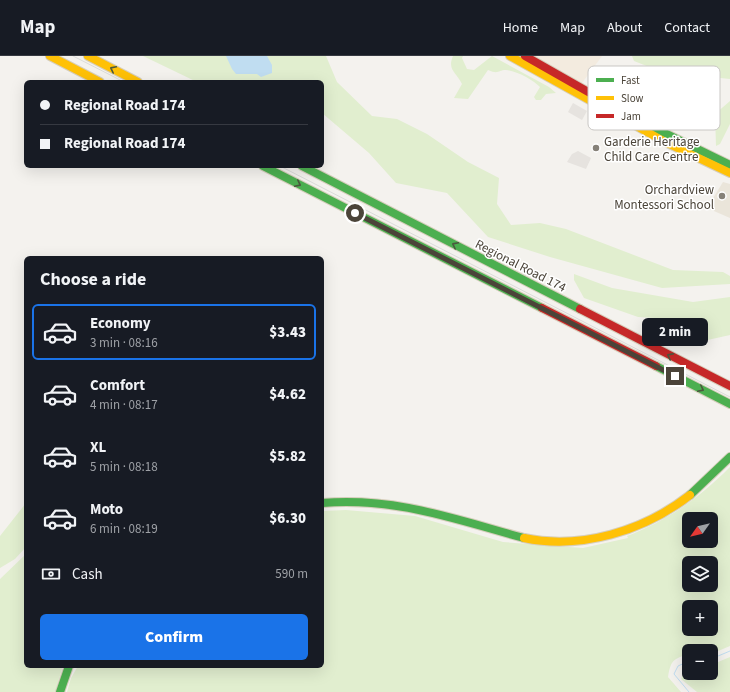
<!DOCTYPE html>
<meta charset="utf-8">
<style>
:root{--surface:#171b24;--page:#242831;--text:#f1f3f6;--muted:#9ea1a6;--line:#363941;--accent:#1a73e8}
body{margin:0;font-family:"Source Sans 3",sans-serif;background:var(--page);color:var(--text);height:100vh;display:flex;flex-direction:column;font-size:15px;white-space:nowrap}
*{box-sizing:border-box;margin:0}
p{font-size:13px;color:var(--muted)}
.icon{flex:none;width:22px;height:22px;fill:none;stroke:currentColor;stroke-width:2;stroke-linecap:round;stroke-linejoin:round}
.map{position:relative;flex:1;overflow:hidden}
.details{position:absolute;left:24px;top:200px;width:300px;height:412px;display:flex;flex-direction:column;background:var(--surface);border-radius:6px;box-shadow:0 4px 16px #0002}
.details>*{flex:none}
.hud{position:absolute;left:24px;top:24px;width:300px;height:88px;border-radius:6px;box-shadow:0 4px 16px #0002;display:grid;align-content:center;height:88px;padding:0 16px;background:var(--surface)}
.needle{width:26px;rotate:236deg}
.controls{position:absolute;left:682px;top:456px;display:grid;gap:8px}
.controls a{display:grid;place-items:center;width:36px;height:36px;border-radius:6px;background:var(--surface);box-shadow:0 4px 16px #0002;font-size:20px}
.end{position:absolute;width:18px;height:18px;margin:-9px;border:5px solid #4b4439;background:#fff;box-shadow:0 0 0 2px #fff}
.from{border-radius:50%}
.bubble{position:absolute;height:28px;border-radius:6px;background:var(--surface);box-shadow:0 4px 16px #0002;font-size:13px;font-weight:800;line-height:28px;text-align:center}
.hud b{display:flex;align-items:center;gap:14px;height:38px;font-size:15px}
.hud b+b{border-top:1px solid var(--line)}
.hud i{width:10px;height:10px;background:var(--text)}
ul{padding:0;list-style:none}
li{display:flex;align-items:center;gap:12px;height:56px;margin:0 8px 6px;padding:0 8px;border:2px solid transparent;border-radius:6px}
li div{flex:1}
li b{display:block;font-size:15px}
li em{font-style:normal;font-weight:800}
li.current{border-color:var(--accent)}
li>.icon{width:36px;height:36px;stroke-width:1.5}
h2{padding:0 16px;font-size:18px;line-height:48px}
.pay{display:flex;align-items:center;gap:10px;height:44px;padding:0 16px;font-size:15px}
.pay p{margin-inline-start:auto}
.button{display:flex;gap:8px;margin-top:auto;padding:8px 16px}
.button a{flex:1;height:46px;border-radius:6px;background:var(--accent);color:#fff;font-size:16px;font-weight:800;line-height:46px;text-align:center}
header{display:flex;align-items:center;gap:24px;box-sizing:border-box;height:56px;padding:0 20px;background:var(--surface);border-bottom:1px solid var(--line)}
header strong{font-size:19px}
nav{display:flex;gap:22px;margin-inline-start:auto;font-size:14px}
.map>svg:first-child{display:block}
.commercial{fill:#f3ebdf}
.education{fill:#eae5da}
.green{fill:#e1eecf;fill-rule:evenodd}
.parking{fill:#e6e3df}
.water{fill:#c0ddf1}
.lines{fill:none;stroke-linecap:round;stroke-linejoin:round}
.stream{stroke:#c0ddf1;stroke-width:1}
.fast-casing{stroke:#d6cebb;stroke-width:10}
.slow-casing{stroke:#d6cebb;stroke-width:10}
.jam-casing{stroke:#d6cebb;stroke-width:10}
.fast{stroke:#4caf50;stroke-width:8}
.slow{stroke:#ffc107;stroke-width:8}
.jam{stroke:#c62828;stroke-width:8}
.tram{stroke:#dbdbda;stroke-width:1}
.oneway{stroke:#4b593e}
.route{stroke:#4b4439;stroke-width:5}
.poi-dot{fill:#868178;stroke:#fff;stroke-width:1.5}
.labels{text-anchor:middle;stroke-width:3;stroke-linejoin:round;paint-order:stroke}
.poi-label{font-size:13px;fill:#4b4439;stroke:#fff;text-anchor:start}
.street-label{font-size:13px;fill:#4b4439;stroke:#fff}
.key{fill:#fff;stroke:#c9c7c4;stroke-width:1}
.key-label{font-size:11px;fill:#4b4439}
</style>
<header>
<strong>Map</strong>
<nav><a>Home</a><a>Map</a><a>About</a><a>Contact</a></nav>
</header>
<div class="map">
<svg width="730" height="636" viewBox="0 0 730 636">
<rect width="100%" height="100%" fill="#f4f2ee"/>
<path class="commercial" d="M534,0H602L582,27Z"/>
<path class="education" d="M723,126L730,128V162L707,152Z"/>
<path class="green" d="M143,0H326L337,26L372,60L397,63L427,78L468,106L499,122L497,148L511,169L540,167L566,173L673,214L723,216L730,220V228L662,232L550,201L488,181L447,137L396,127L369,97L322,57V26H197Z
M453,0H463L462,2L467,13L474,14L492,0L549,31L556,37L546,38L541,44H536L534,41L540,31C533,24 517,15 506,14C498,14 499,19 488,14L468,43L454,42L462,28C456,16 447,14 453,0Z
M632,0H730V23L662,16L634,5Z
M730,45V68L720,88L716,90L715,58Z
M574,218L612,232L693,246L730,241V279L694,287L673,281L682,269L671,263L638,261L584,242L574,224Z
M730,411V590L711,598V595H689V598C673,603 671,604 668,621L681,636H67L71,622L78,610H322V455L346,454L415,460L503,486L583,492L628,482L627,480C667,465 699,442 730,411ZM689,463H711V485H689ZM689,507H711V529H689ZM689,551H711V573H689Z
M26,447V491L15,503L0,512V480Z
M26,498V610H63L55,636H0V523Z
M730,601V636H697L681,623L684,616L689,613V617H711V609Z"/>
<path class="parking" d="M573,47L587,55L582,64L568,56Z
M578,95L591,102L586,113L567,106L572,98Z"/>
<path class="water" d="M226,0H267L272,9V17L261,21L257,18H236L232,13Z"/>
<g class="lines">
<path class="stream" d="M711,603L730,595
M689,605L678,610L674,618L689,636"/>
<g class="fast-casing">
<path id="fast" d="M634,62L730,109
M263,110L542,252
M302,110L580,253
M656,310L730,348
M690,439L730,401
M322,447C396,441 454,463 524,482
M60,636L69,610"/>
</g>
<g class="slow-casing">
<path id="slow" d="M50,0L100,26
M88,0L138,26
M510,0L667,87L730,117
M524,482C581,494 644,475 690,439"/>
</g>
<g class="jam-casing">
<path id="jam" d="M525,0L634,62
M542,252L656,310
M580,253L730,330"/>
</g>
<use href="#fast" class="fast"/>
<use href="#slow" class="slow"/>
<use href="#jam" class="jam"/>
<path class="tram" d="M73,0L124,26
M280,110L730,341"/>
</g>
<defs><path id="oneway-chevron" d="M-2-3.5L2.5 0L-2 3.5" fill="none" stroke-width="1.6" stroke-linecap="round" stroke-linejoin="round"/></defs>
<g class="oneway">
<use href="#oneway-chevron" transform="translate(113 13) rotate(-153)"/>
<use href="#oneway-chevron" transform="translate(298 128) rotate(27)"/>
<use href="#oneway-chevron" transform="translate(455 189) rotate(-153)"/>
<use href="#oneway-chevron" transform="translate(670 300) rotate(-153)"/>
<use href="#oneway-chevron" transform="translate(701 333) rotate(27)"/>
</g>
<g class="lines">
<path class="route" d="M355,157L675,320"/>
</g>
<g class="poi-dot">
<circle cx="596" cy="92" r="4"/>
<circle cx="722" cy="140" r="4"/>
</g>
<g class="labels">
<g class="poi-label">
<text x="604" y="90">Garderie Heritage<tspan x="604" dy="15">Child Care Centre</tspan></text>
<text x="714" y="138" text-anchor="end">Orchardview<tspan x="714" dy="15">Montessori School</tspan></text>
</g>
<g class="street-label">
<text transform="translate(521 209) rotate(27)" y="5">Regional Road 174</text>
</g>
</g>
<rect x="588" y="10" width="132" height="64" rx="6" class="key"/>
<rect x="596" y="22" width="18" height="4" fill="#4caf50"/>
<rect x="596" y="40" width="18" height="4" fill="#ffc107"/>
<rect x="596" y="58" width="18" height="4" fill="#c62828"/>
<g class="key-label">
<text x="621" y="28">Fast</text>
<text x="621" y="46">Slow</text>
<text x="621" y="64">Jam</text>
</g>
</svg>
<div class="controls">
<a><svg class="needle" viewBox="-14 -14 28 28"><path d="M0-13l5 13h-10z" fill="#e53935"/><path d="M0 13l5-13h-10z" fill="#9ea1a6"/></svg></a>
<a><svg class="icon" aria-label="layers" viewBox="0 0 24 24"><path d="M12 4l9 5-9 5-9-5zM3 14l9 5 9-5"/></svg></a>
<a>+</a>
<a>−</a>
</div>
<i class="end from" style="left:355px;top:157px"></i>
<i class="end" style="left:675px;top:320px"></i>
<div class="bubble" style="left:642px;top:262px;width:66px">2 min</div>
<div class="hud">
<b><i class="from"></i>Regional Road 174</b>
<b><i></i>Regional Road 174</b>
</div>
<section class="details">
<h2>Choose a ride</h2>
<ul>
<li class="current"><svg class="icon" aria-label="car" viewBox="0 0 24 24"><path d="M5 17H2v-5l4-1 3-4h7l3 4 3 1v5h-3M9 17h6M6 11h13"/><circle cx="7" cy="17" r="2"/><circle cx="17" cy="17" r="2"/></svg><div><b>Economy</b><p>3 min · 08:16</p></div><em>$3.43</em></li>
<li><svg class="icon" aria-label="car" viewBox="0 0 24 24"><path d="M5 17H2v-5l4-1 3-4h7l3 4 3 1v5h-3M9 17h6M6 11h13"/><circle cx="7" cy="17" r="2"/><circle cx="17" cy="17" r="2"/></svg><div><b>Comfort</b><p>4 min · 08:17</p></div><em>$4.62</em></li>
<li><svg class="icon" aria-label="car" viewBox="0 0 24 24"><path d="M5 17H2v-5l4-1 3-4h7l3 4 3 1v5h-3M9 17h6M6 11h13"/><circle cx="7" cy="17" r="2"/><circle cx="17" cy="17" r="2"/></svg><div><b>XL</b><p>5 min · 08:18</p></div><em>$5.82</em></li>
<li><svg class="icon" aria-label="car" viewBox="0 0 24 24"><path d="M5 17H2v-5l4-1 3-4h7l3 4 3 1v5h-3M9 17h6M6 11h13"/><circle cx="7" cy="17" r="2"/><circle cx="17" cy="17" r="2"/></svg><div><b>Moto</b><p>6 min · 08:19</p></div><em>$6.30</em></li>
</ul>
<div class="pay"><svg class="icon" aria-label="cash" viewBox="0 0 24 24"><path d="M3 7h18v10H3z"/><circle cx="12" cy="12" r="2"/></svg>Cash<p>590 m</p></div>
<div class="button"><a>Confirm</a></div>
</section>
</div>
